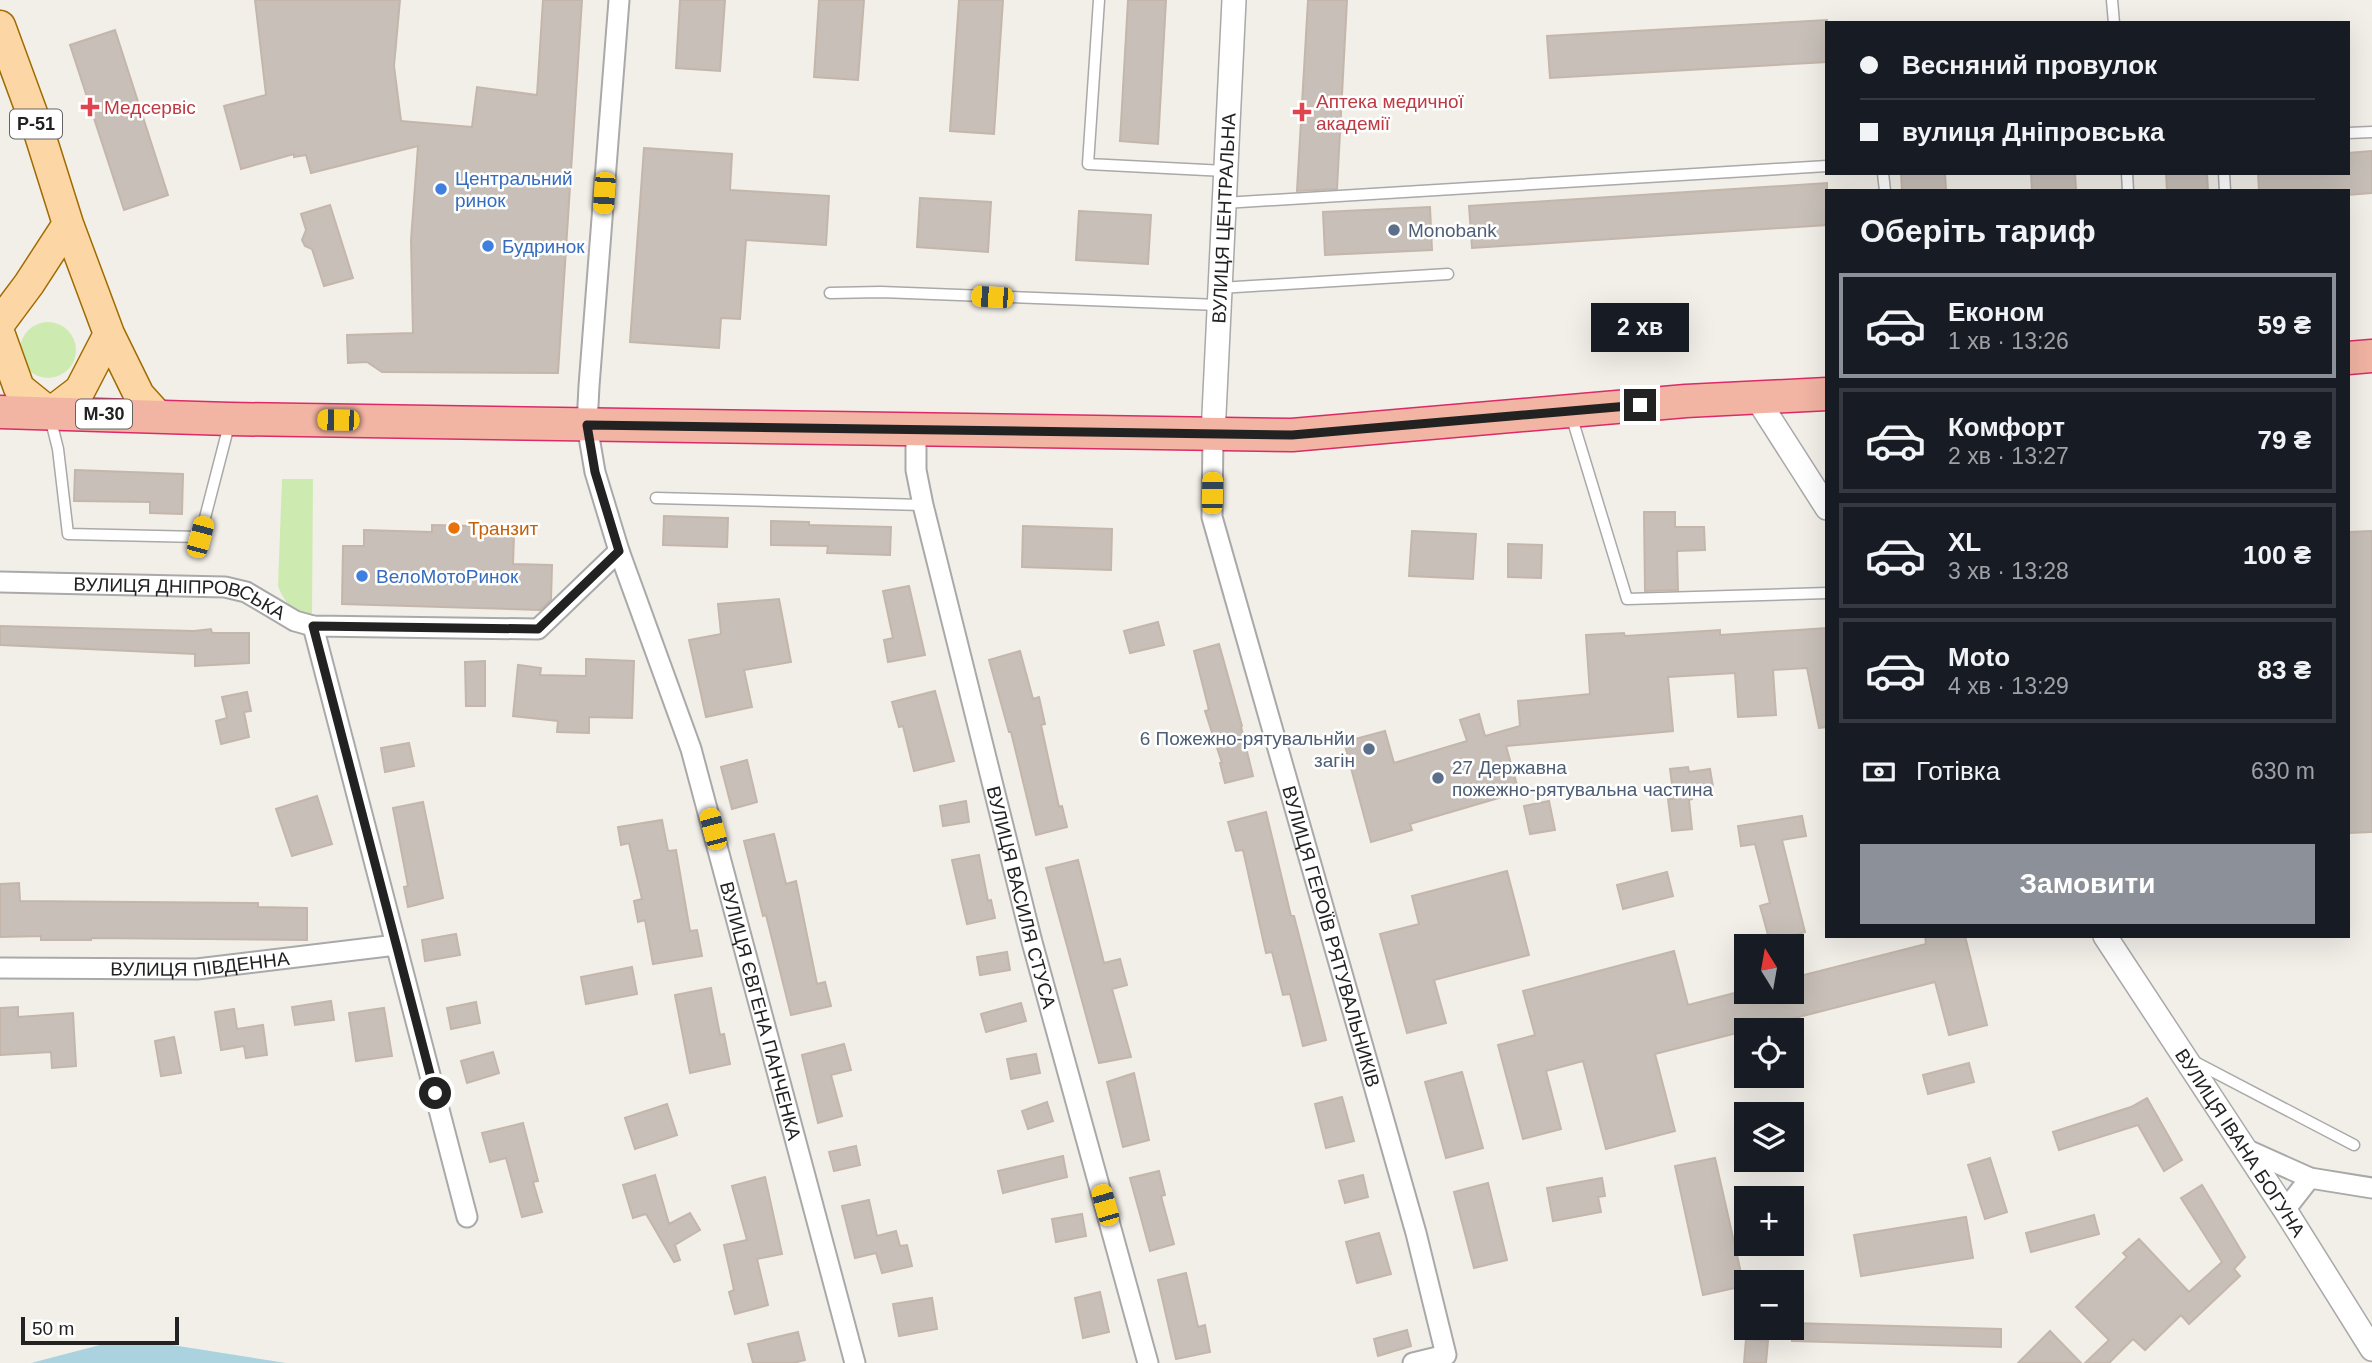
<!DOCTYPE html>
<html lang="uk">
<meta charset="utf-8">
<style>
:root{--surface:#171b24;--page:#20242c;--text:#f1f3f6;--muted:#9ea1a6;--line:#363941;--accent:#8c9099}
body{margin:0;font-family:Arial,sans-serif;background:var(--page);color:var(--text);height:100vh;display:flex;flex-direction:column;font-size:26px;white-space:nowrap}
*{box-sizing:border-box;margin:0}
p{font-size:23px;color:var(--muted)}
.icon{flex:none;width:38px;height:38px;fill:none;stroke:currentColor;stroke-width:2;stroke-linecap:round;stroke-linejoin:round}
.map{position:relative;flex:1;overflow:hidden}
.sheet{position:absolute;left:1825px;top:189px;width:525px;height:749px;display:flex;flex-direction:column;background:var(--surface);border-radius:0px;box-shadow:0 7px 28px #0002}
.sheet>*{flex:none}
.guide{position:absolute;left:1825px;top:21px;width:525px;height:154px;border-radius:0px;box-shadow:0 7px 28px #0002;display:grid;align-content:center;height:154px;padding:0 35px;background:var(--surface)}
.needle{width:46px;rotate:349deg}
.controls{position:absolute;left:1734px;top:934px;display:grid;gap:14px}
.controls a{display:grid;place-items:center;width:70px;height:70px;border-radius:0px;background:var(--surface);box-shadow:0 7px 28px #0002;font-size:35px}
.scale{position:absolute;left:21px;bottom:18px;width:158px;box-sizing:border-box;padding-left:7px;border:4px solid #222;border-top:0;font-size:19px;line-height:24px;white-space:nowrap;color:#222;-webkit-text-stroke:5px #fff;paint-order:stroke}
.end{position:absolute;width:32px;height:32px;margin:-16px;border:9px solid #222;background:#fff;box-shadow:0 0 0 4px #fff}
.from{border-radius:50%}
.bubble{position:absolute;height:49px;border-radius:0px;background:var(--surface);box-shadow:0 7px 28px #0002;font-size:23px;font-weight:700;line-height:49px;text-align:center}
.car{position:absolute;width:21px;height:42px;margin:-21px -10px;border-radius:9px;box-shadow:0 0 5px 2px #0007;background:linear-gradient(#f5c518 24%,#345 0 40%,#f5c518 0 76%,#345 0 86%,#f5c518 0)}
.guide b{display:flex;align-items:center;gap:24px;height:66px;font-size:26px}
.guide b+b{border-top:2px solid var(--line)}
.guide i{width:18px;height:18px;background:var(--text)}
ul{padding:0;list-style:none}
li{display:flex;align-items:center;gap:21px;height:105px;margin:0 14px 10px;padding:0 21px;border:4px solid var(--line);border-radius:0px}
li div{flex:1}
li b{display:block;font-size:26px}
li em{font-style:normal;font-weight:700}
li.active{border-color:var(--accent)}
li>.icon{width:63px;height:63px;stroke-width:1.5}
h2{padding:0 35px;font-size:32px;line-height:84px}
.pay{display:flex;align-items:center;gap:18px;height:77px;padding:0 35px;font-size:26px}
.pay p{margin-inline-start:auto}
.primary-button{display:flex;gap:14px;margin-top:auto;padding:14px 35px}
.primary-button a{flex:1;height:80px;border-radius:0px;background:var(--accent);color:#fff;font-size:28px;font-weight:700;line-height:80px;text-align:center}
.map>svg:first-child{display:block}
.grass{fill:#cdebb0}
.water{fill:#aad3df}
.building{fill:#c7bfb8;stroke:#c4b6ab;stroke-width:2}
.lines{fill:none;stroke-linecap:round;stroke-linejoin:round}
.service-casing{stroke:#a9a9a9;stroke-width:13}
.minor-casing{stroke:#a9a9a9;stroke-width:23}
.tertiary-casing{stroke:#a9a9a9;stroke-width:26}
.primary-casing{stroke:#a06b00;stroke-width:33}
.trunk-casing{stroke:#dc2a67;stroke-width:35}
.service{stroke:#fff;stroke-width:10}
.minor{stroke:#fff;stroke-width:19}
.tertiary{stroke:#fff;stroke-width:23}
.primary{stroke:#fcd6a4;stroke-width:30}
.trunk{stroke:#f2b4a3;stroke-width:32}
.route{stroke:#222;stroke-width:9}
.health-dot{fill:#e0444e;stroke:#fff;stroke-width:2.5}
.shop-dot{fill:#3f7fe0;stroke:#fff;stroke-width:2.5}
.service-dot{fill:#5c6f8a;stroke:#fff;stroke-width:2.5}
.food-dot{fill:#e8710a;stroke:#fff;stroke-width:2.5}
.labels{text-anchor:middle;stroke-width:5;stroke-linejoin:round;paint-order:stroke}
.shield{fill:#fff;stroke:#646464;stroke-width:2}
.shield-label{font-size:18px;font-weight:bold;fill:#222}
.health-label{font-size:19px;fill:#be3a42;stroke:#fff;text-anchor:start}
.shop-label{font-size:19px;fill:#366cbe;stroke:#fff;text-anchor:start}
.street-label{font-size:19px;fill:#222;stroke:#fff}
.service-label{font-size:19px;fill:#4e5e75;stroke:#fff;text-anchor:start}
.food-label{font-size:19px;fill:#c56008;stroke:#fff;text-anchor:start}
</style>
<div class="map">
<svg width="2372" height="1363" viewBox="0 0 2372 1363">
<rect width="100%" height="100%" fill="#f2efe9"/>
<path class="grass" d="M20 350a28 28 0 1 1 56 0a28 28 0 1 1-56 0Z
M282,479H313L312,616C294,612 284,603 278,586Z"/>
<path class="water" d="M100,1345H172L286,1363H31Z"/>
<path class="building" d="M255,0H400L394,66L401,121L472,127L477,87L537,95L543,0H582L558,373L382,372L367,362L348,363L347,335L413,333L411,240L418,146L311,173L306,155L294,157V154L241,169L224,106L266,95Z
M680,0H725L720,71L676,68Z
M819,0H864L858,80L814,77Z
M959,0H1003L994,134L950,131Z
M1128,0H1166L1158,144L1120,141Z
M1308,0H1347L1337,189L1297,191Z
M1827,20V62L1550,78L1547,36Z
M115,30L168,195L124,210L70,45Z
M644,148L732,154L730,190L829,196L826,245L746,240L740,319L721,318L719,348L630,342Z
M2372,151V193L2348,195V191H2259L2258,173H2348V153Z
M1901,173H1945L1946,191H1902Z
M2031,173H2075L2076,191H2032Z
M2166,173H2207L2208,191H2167Z
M1827,183V225L1472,248L1469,206Z
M920,198L991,202L988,252L917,247Z
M330,205L353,278L324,286L312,249L305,246L302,240L306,230L301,214Z
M1430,207L1432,250L1325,255L1323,212Z
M1079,211L1151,215L1148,264L1076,260Z
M75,470L183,474L182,514L150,513V502L74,501Z
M1644,512H1675V527H1704L1705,550L1677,551L1678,590L1645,591Z
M664,516L728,518L727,547L663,545Z
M771,521L809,522V525L891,527L890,555L827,553L828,546L771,545Z
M432,525L473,526V534L514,535L513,564L552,565L551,600L540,610L342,604L343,546H364V530L432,532Z
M1023,526L1112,529L1111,570L1022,567Z
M1412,531L1476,534L1473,579L1409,576Z
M2372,531V832L2348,833V532Z
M1508,544L1542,545L1541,578L1508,577Z
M909,586L925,655L888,662L884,640L893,638L883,591Z
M779,599L791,662L744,670L752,707L706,717L689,640L721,634L718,604Z
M1158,622L1164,645L1130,653L1124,631Z
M0,626L194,631L211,629L212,633H249V663L195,666V654L0,645Z
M1827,628V727L1819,728L1807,668L1773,670L1776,715L1738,717L1735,673L1668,677L1673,731L1506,746L1519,792L1410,824L1412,830L1371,842L1344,742L1385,731L1394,763L1467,741L1460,720L1479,714L1485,736L1520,726L1518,701L1590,694L1586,635L1624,633L1625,636L1720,630V635Z
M1219,644L1242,726L1241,727L1253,776L1225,783L1220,763H1222L1205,711L1209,710L1194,651Z
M1020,651L1033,699L1039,697L1045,724L1041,725L1059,807L1062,806L1067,827L1036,835L1011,732H1009L989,660Z
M586,659L634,661L632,718L589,717V733L557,732L558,721L513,716L518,665L541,668L540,675L586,676Z
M485,661V706H466L465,662Z
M935,691L954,761L914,771L903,726L899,727L892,702Z
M247,692L251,711L244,712L249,737L221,744L216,721L227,718L222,697Z
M409,743L414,766L385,772L381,748Z
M747,760L757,802L732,809L721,767Z
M1688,767L1689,772L1710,769L1713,787L1691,791L1692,799L1689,800L1692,829L1672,831L1668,799H1674L1670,769Z
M317,796L332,844L292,856L276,809Z
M966,801L969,822L943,826L940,806Z
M1549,801L1555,830L1530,834L1524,806Z
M423,802L443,898L408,907L404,887L408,886L393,808Z
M1266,812L1291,916H1294L1326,1040L1303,1046L1290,994L1283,995L1272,952L1266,953L1243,850L1236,851L1228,822Z
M1802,816L1806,836L1782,840L1805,932L1770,942L1760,906L1770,903L1755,844L1741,846L1738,826Z
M662,820L668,851L676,850L690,931L697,930L702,956L653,964L645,920L638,922L634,901L642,899L629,843L621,845L618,827Z
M774,834L786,884L796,881L817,984L825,982L831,1006L791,1015L766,915L763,916L744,841Z
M979,855L988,901L991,900L995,918L967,924L952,860Z
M1078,860L1104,963L1120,959L1127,985L1112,989L1131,1057L1099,1063L1052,891L1046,868Z
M1507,871L1529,955L1434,980L1446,1023L1407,1033L1380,934L1419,924L1412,896Z
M1667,872L1673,896L1623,909L1617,885Z
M19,883L20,901L258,903V907L307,908V940L91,938V940H41V936L0,937V884Z
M456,934L460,955L425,961L422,940Z
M1925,936H1965L1987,1025L1949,1035L1935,982L1655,1054L1675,1131L1606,1149L1583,1061L1546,1071L1561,1129L1523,1139L1498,1045L1535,1035L1523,991L1674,951L1688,1005L1746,990V992H1792V978L1926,944Z
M1007,952L1010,970L980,975L977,957Z
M632,967L637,994L586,1004L581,977Z
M711,988L720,1035L724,1034L730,1064L690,1073L675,995Z
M331,1001L334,1020L295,1025L292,1007Z
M476,1002L480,1023L451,1029L447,1008Z
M1021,1003L1026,1021L986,1032L981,1014Z
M18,1007V1017L73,1013L76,1066L52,1068L51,1052L0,1055V1008Z
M384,1008L392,1056L356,1061L349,1013Z
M234,1009L237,1029L263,1025L267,1055L246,1058L244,1046L221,1050L215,1012Z
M174,1037L181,1073L161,1076L155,1041Z
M844,1044L851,1070L831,1075L842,1116L818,1123L802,1055Z
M493,1052L499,1073L467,1083L461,1061Z
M1036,1054L1040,1073L1011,1079L1007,1059Z
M1969,1063L1974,1082L1928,1094L1923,1075Z
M1462,1072L1483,1148L1446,1158L1425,1082Z
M1134,1073L1149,1140L1123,1147L1107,1082Z
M1342,1097L1354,1141L1326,1148L1315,1104Z
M2147,1098L2182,1160L2164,1171L2138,1125L2059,1150L2053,1132L2131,1107Z
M1047,1102L1053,1121L1028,1129L1022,1111Z
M667,1104L677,1135L635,1149L625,1118Z
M523,1123L538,1181L533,1182L542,1212L522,1217L506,1158L490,1162L482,1133Z
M856,1146L860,1165L834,1171L829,1152Z
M1063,1156L1067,1177L1003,1193L998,1171Z
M1715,1158L1744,1286L1703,1295L1675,1166Z
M1990,1158L2007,1212L1985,1219L1968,1165Z
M1159,1171L1165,1195L1161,1196L1174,1244L1150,1251L1130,1178Z
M655,1175L669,1224L690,1213L700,1230L675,1245L680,1260L674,1262L646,1214L633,1218L623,1185Z
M1363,1175L1368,1197L1345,1203L1339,1181Z
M765,1177L782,1254L757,1259L768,1305L735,1314L729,1292L734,1290L724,1245L747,1240L732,1186Z
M1602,1178L1605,1196L1598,1197L1601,1212L1553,1221L1547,1188Z
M1488,1183L1507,1260L1474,1268L1454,1192Z
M2202,1185L2245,1257L2234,1269L2240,1276L2189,1324L2181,1315L2145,1350L2133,1339L2109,1363H2085L2109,1340L2076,1307L2127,1257L2123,1253L2139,1239L2189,1292L2222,1262L2181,1198Z
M869,1200L877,1236L896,1231L900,1246L907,1245L912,1266L882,1273L876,1253L855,1258L842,1206Z
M1082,1214L1086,1236L1056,1242L1052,1219Z
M2094,1215L2099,1234L2031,1252L2026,1233Z
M1966,1217L1973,1258L1861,1276L1854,1235Z
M1379,1233L1391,1274L1357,1283L1346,1242Z
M1186,1273L1198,1327L1205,1325L1210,1352L1176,1359L1158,1280Z
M1100,1292L1109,1332L1083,1338L1075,1298Z
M932,1298L937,1329L899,1336L893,1304Z
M1792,1323L2001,1329V1347L1792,1341Z
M1407,1330L1411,1346L1378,1356L1374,1339Z
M2050,1331L2081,1363H2018Z
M798,1332L805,1360L793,1363H753L748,1344Z
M1746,1339L1768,1341L1766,1363H1744Z"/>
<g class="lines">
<g class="service-casing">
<path id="service" d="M1099,0L1088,164L1225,171
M2112,0L2114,23
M2348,133L2372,132
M1883,173L1885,191
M2127,173L2128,191
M2224,173L2225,191
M1224,203L1827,166
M1220,288L1448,274
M830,293L881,292L1219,305
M1571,415L1627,599L1827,593
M50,417L58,449L68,534L200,537L229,425
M656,498L923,505
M2195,1062L2354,1145"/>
</g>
<g class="minor-casing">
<g id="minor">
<path id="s1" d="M619,0L589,386L587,425L595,472L619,551L691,749L855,1363"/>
<path id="s2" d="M916,429V470L923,505L1032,942L1148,1363"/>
<path id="s3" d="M1213,435L1212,517L1416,1233L1446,1355L1413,1363"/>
<path id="s4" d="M0,582L225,587L246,592L295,621L313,626L538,629L619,551"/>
<path d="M313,626L467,1217"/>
<path id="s5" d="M0,968L197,969L396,945"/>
<path d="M2243,1148L2310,1178L2372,1188"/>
<path d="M2285,1210L2310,1178"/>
</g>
</g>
<g class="tertiary-casing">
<g id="tertiary">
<path d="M1756,397L1827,508"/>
<path id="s6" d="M1213,435L1234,0"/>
<path id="s7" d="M2105,936L2285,1210L2372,1349"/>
</g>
</g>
<g class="primary-casing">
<path id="primary" d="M0,26L40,135L68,224L109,334L139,395L158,416
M0,323L29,284L68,224
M0,335L19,388L50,413L80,390L109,334"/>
</g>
<g class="trunk-casing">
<path id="trunk" d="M2348,358L2372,356
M0,412L230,419L1292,435L1686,401L1827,394"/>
</g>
<use href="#service" class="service"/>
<use href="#minor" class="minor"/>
<use href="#tertiary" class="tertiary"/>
<use href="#primary" class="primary"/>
<use href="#trunk" class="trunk"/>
</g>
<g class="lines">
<path class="route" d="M435,1093L313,626L538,629L619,551L595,472L587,425L1292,435L1640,405"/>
</g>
<g class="health-dot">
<path d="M86.5 96.5h7v7h7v7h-7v7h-7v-7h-7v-7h7z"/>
<path d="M1298.5 101.5h7v7h7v7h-7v7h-7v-7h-7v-7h7z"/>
</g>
<g class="shop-dot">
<circle cx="441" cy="189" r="7"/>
<circle cx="488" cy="246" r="7"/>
<circle cx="362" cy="576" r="7"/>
</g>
<g class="service-dot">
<circle cx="1394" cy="230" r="7"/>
<circle cx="1369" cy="749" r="7"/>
<circle cx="1438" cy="778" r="7"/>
</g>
<circle class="food-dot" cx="454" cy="528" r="7"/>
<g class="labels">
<g class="shield">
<rect x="10" y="109.5" width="52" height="29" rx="5"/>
<rect x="76" y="399.5" width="56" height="29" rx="5"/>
</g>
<g class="shield-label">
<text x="36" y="130">Р-51</text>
<text x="104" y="420">М-30</text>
</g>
<g class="health-label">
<text x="1316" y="108">Аптека медичної<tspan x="1316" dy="22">академії</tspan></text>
<text x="104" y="114">Медсервіс</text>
</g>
<g class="shop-label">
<text x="455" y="185">Центральний<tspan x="455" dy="22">ринок</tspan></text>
<text x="502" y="253">Будринок</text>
<text x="376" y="583">ВелоМотоРинок</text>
</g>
<g class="street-label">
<text dy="7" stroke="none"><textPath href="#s6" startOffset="217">ВУЛИЦЯ ЦЕНТРАЛЬНА</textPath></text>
<text dy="7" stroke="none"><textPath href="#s4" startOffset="182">ВУЛИЦЯ ДНІПРОВСЬКА</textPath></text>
<text dy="7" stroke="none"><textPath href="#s2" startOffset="481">ВУЛИЦЯ ВАСИЛЯ СТУСА</textPath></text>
<text dy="7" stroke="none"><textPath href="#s3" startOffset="518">ВУЛИЦЯ ГЕРОЇВ РЯТУВАЛЬНИКІВ</textPath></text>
<text dy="7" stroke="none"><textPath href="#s5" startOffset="200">ВУЛИЦЯ ПІВДЕННА</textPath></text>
<text dy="7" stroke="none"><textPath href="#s1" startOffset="1038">ВУЛИЦЯ ЄВГЕНА ПАНЧЕНКА</textPath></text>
<text dy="7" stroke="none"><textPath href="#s7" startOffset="247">ВУЛИЦЯ ІВАНА БОГУНА</textPath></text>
</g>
<g class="service-label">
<text x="1408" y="237">Monobank</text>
<text x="1355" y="745" text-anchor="end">6 Пожежно-рятувальнйи<tspan x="1355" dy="22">загін</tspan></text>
<text x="1452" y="774">27 Державна<tspan x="1452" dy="22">пожежно-рятувальна частина</tspan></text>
</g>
<g class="food-label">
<text x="468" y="535">Транзит</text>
</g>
</g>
</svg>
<div class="controls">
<a><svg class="needle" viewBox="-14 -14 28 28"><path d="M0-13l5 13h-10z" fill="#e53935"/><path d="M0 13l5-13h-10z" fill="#9ea1a6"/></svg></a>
<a><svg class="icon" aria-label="locate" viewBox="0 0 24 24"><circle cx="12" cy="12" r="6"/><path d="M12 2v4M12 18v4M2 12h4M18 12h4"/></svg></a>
<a><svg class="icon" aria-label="layers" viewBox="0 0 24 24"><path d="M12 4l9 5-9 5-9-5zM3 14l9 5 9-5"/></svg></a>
<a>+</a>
<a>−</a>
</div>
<div class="scale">50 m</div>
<i class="end from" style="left:435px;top:1093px"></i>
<i class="end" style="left:1640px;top:405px"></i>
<div class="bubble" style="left:1591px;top:303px;width:98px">2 хв</div>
<i class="car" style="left:604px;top:193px;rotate:184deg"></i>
<i class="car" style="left:992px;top:297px;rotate:273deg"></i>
<i class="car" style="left:338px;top:420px;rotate:271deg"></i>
<i class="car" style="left:1212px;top:493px;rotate:1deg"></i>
<i class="car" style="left:200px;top:537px;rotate:15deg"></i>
<i class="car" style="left:713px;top:829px;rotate:345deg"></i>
<i class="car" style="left:1105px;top:1205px;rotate:344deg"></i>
<div class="guide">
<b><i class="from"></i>Весняний провулок</b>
<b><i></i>вулиця Дніпровська</b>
</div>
<section class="sheet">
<h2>Оберіть тариф</h2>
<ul>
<li class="active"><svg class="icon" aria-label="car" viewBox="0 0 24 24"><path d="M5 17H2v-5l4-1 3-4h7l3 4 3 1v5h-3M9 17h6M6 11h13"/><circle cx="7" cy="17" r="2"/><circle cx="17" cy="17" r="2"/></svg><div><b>Економ</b><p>1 хв · 13:26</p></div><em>59 ₴</em></li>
<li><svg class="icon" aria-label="car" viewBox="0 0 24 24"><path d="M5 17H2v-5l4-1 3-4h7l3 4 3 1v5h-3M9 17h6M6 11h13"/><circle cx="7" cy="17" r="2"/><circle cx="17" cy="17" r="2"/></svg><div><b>Комфорт</b><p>2 хв · 13:27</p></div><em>79 ₴</em></li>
<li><svg class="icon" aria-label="car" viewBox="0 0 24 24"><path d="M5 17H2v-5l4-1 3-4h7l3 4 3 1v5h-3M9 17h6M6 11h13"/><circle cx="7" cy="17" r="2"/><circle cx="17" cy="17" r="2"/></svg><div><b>XL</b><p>3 хв · 13:28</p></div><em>100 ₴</em></li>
<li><svg class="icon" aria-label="car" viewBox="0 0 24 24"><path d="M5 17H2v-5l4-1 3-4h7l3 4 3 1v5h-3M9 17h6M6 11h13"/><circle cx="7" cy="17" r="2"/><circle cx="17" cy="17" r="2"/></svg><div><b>Moto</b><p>4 хв · 13:29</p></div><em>83 ₴</em></li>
</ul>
<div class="pay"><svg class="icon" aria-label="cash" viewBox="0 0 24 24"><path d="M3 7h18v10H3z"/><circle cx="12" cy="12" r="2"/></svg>Готівка<p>630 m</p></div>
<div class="primary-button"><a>Замовити</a></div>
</section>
</div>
